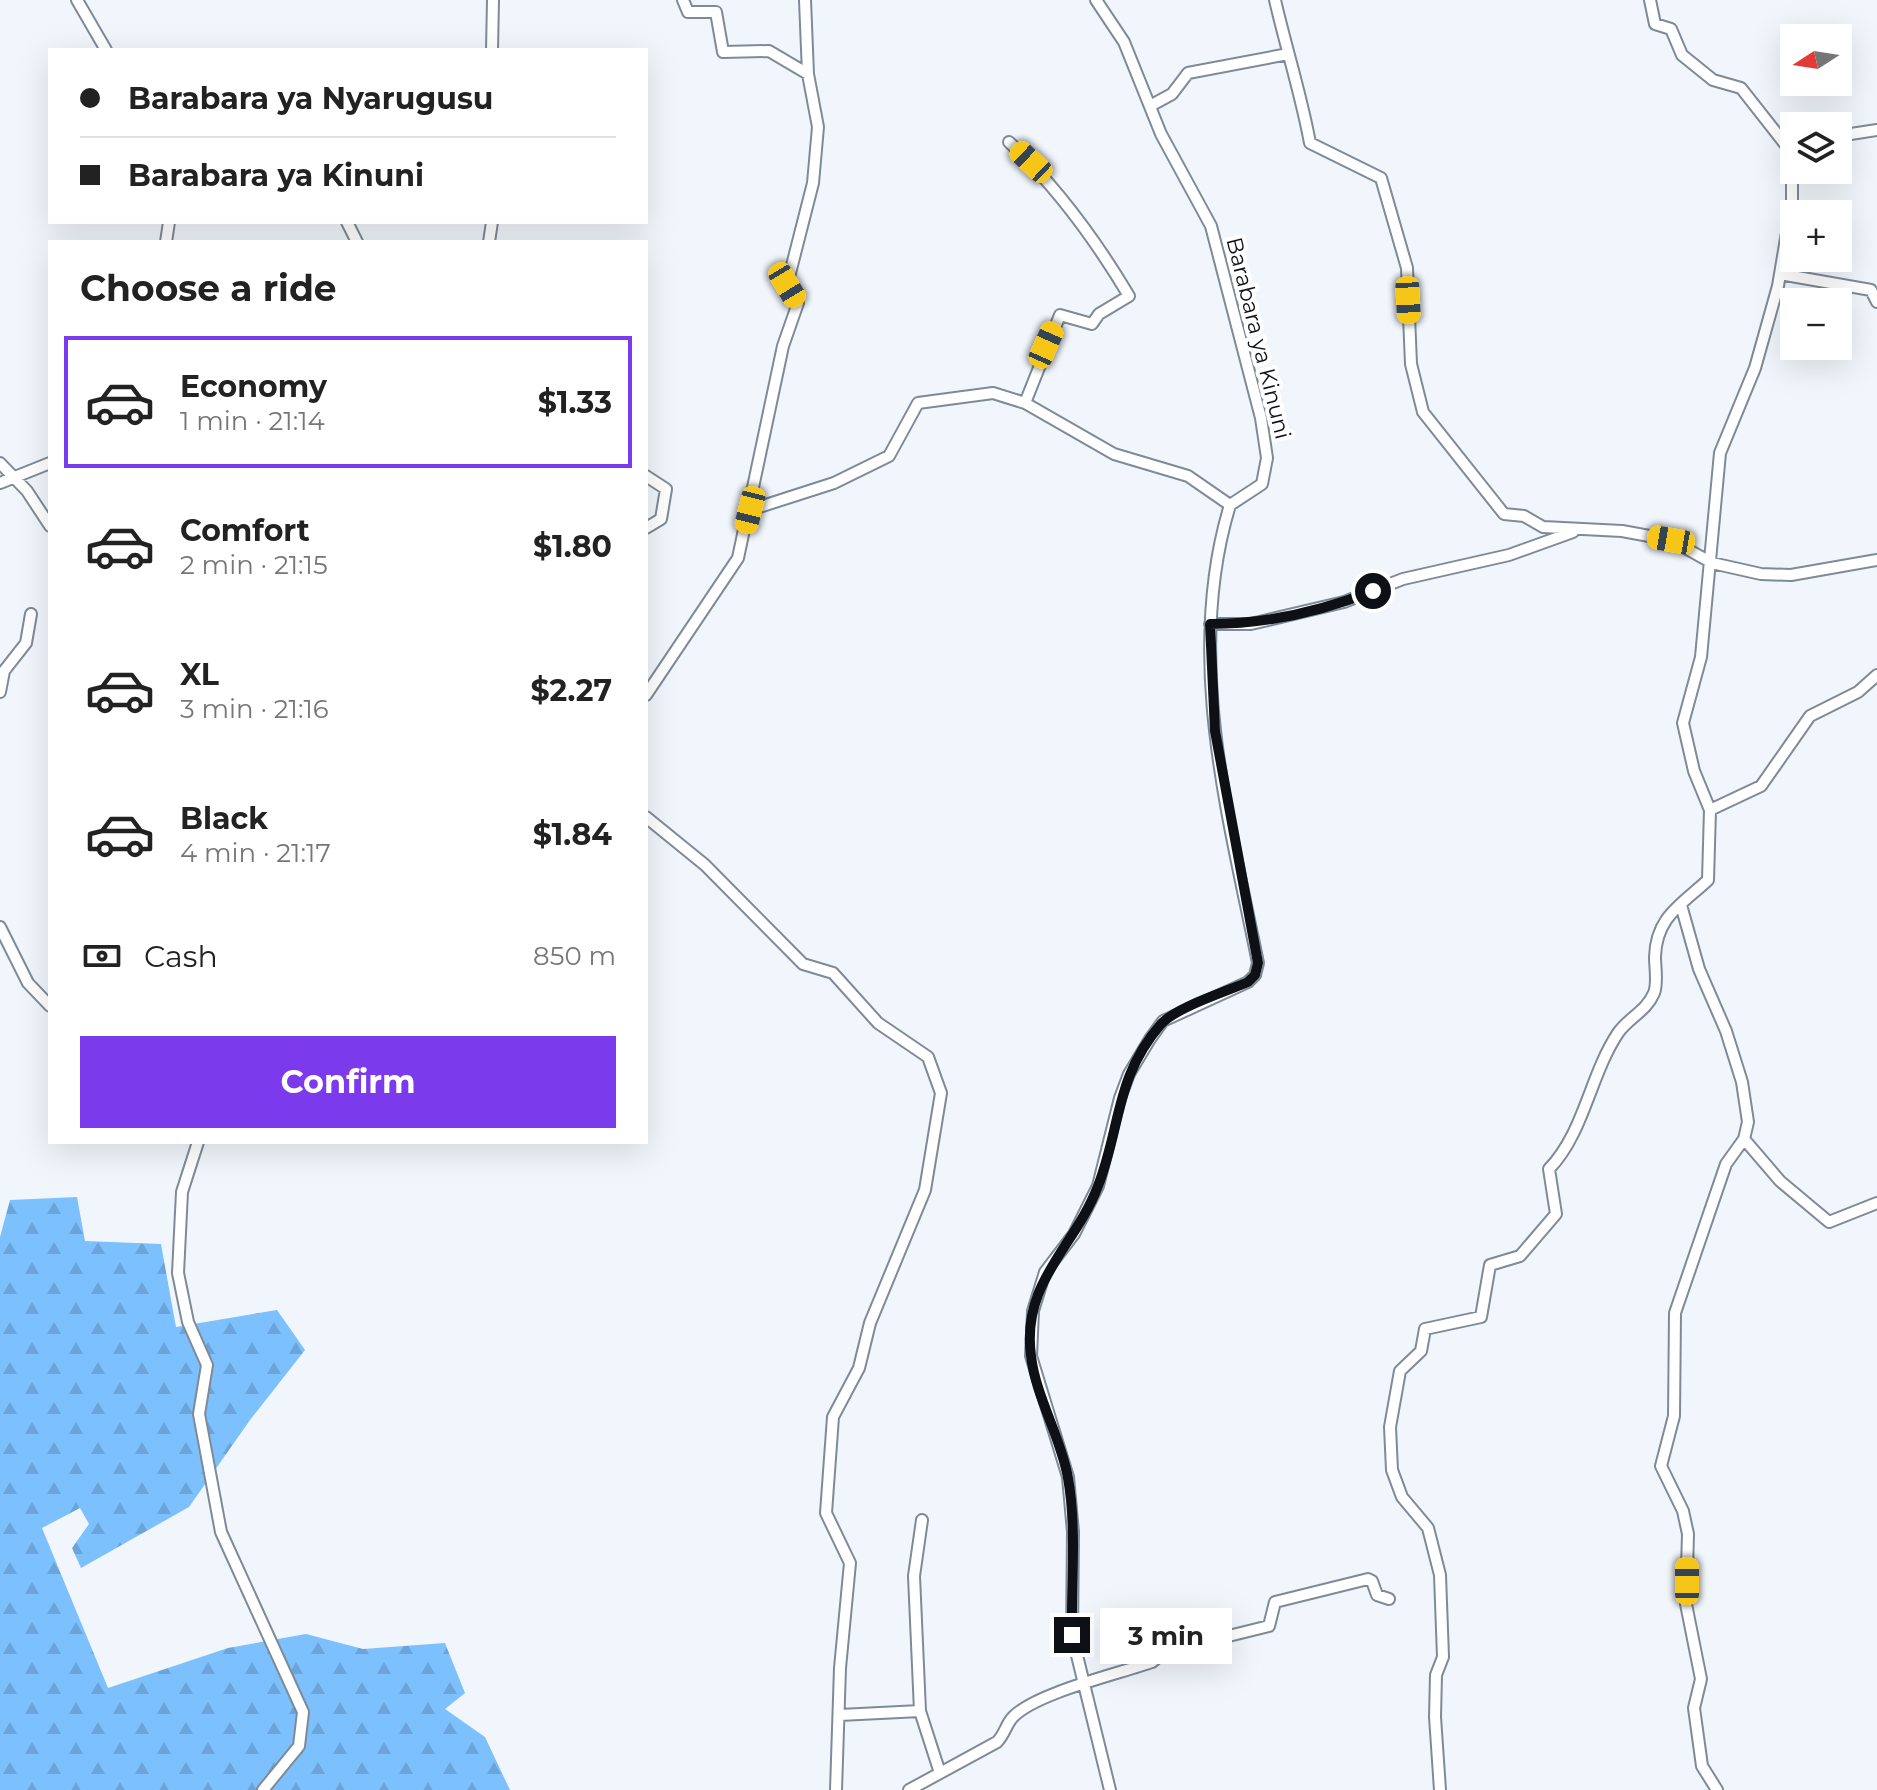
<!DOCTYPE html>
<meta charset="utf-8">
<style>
:root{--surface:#fff;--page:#f6f6f6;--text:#222;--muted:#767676;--line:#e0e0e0;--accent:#7c3aed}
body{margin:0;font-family:Montserrat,sans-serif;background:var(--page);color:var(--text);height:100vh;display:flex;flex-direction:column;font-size:30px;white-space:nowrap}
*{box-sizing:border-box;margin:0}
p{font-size:26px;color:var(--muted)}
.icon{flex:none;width:44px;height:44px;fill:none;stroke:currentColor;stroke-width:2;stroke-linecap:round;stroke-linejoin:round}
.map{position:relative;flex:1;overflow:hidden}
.panel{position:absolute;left:48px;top:240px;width:600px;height:904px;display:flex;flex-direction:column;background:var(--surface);border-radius:0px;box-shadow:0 8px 32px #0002}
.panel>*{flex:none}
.top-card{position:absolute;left:48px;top:48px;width:600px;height:176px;border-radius:0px;box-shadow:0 8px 32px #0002;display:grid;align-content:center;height:176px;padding:0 32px;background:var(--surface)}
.needle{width:52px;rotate:258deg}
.buttons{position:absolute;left:1780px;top:24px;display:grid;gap:16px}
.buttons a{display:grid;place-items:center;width:72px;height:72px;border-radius:0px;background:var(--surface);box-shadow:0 8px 32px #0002;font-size:40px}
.end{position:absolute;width:36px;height:36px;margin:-18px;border:10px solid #0d1116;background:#fff;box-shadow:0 0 0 4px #fff}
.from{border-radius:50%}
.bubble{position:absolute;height:56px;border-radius:0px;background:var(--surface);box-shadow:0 8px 32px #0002;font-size:26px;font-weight:700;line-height:56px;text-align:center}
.car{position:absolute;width:24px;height:48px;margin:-24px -12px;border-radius:10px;box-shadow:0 0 6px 2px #0007;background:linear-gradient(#f5c518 24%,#345 0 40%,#f5c518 0 76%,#345 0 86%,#f5c518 0)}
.top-card b{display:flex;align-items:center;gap:28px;height:76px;font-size:30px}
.top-card b+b{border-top:2px solid var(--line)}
.top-card i{width:20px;height:20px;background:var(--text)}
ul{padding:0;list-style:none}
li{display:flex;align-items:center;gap:24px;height:132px;margin:0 16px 12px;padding:0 16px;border:4px solid transparent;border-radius:0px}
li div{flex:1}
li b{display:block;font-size:30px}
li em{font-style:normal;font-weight:700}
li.selected{border-color:var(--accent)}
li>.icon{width:72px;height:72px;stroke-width:1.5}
h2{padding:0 32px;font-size:36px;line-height:96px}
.pay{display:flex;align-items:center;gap:20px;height:88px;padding:0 32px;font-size:30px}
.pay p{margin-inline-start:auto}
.action{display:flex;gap:16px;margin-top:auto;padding:16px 32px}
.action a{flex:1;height:92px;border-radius:0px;background:var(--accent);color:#fff;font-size:32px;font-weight:700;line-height:92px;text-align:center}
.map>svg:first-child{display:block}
.forest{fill:url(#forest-firs)}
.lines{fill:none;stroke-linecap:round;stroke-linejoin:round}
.minor-casing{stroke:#7e8b97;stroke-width:14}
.minor{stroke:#fff;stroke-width:10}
.route{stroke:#0d1116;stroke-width:10}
.labels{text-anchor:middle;stroke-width:8;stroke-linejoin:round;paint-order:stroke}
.street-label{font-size:22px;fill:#0d1116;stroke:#fff}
</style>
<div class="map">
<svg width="1877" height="1790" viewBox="0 0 1877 1790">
<defs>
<pattern id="forest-firs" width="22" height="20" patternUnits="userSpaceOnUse" patternTransform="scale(2)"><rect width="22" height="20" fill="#7dc0fe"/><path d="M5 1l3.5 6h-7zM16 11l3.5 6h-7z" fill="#6ba4d9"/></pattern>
</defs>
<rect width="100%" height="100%" fill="#f1f6fc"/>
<path class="forest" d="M77,1197L85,1241L161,1244L176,1327L277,1310L305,1350L250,1420L189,1507L81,1568L72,1548L89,1524L80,1508L42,1528L108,1688L228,1648L306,1634L363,1649L445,1643L465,1693L445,1709L485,1737L510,1790H0V1237L10,1200Z"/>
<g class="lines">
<g class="minor-casing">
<path id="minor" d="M77,0L106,50
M683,0L688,12H716L723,52L769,51L808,74
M1096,0L1124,42L1161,134L1211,226L1261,418L1267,458L1262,484L1230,505C1184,656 1228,814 1258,963L1255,975L1248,982L1163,1021L1150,1039L1129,1074L1120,1098L1098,1186L1074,1234L1045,1272L1033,1311L1031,1356L1068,1477L1073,1532L1072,1635L1110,1790
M1275,0C1286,48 1301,94 1310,143L1381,178L1407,268L1411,364L1423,412L1504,514L1524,516L1543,527L1622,531L1671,540L1712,563L1761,574L1791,575L1877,560
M492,50L493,0
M1150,106L1172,94L1188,73L1288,54
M1838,136L1877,130
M1009,142C1058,188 1095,239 1129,296L1099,314L1092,324L1060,315L1025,403
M347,222L357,242
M166,242L169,222
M489,242L492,222
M1780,274L1871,290L1877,302
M0,463L27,491L50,526
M646,476L666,489L661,519L646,528
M0,483L50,463
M750,510L834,483L889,456L918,403L993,393L1025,403L1114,454L1188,476L1230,505
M1210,624H1251L1344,602L1403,579L1509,555L1573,532
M0,692L4,671L26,643L31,614
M646,695L738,558L783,346L798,303L787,285L813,183L818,127L808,74L805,0
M1710,810L1761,786L1810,716L1858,692L1877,675
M646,817L705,865L803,964L833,973L878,1023L928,1057L941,1093L925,1190L870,1323L859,1368L833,1417L826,1513L850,1563L840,1668L836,1790
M1681,905L1699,969L1726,1031L1742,1082L1748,1122L1744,1139L1726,1164L1675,1313L1674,1416L1661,1466L1683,1511L1688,1534L1686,1604L1701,1679L1694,1708L1702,1766L1717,1790
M0,927L28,983L50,1006
M1744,1139L1780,1181L1829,1222L1877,1203
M198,1142L182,1192L178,1273L188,1322L207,1365L199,1414L221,1532L303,1712L299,1746L263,1790
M922,1520L914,1576L920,1711L940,1773
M840,1715L920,1711
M909,1790L997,1742C1005,1734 1006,1724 1013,1717C1036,1693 1118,1674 1152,1662L1164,1652L1269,1626L1275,1602L1368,1579L1372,1581L1377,1595L1389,1599
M1440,1790L1435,1717L1436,1675L1443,1657L1440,1575L1428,1528L1402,1497L1392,1470L1390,1427L1400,1371L1421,1351L1425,1329L1481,1317L1490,1265L1520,1256L1556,1214L1549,1169C1584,1133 1590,1075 1618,1033C1629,1017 1646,1012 1654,993C1658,983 1655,968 1655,957C1656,917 1681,905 1708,880L1710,810L1694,771L1683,723L1701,657L1720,453L1755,368L1778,286L1792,203V153L1741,88L1713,80L1682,55L1671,29L1655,24L1650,0"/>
</g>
<use href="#minor" class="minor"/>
</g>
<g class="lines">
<path class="route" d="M1072,1635C1071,1583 1077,1529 1068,1478C1061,1437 1036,1398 1031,1356C1021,1282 1075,1247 1098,1186C1121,1127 1115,1077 1161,1024C1177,1007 1225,992 1248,982L1255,975L1258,963L1215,731L1210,624C1265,624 1322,611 1373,591"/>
</g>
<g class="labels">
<g class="street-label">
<text transform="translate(1259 338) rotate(76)" y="8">Barabara ya Kinuni</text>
</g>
</g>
</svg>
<div class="buttons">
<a><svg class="needle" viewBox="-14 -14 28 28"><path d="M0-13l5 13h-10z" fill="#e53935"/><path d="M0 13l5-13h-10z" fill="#767676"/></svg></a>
<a><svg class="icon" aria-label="layers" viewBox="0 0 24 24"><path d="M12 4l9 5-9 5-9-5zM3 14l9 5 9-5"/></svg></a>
<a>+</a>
<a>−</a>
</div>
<i class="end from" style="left:1373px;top:591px"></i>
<i class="end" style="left:1072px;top:1635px"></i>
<div class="bubble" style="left:1100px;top:1608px;width:132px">3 min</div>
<i class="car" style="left:1031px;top:162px;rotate:313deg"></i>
<i class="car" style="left:787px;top:285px;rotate:149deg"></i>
<i class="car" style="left:1408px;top:300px;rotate:177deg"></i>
<i class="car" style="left:1046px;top:345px;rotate:24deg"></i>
<i class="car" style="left:750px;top:510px;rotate:194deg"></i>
<i class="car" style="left:1671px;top:540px;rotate:280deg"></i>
<i class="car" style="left:1687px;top:1581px;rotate:0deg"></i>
<div class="top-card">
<b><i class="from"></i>Barabara ya Nyarugusu</b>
<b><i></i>Barabara ya Kinuni</b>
</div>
<section class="panel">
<h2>Choose a ride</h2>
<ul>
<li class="selected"><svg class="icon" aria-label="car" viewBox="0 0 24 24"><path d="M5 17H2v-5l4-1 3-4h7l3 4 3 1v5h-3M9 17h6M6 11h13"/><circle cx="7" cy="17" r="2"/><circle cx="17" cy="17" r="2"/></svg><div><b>Economy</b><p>1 min · 21:14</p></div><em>$1.33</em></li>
<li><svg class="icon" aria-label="car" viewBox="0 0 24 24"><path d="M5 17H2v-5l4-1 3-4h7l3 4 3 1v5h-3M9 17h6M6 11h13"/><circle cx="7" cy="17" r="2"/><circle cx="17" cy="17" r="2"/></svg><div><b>Comfort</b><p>2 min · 21:15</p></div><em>$1.80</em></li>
<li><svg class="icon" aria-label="car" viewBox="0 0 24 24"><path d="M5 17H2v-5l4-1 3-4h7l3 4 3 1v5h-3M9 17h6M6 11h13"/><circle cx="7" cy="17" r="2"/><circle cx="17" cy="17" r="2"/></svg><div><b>XL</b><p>3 min · 21:16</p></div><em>$2.27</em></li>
<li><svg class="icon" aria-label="car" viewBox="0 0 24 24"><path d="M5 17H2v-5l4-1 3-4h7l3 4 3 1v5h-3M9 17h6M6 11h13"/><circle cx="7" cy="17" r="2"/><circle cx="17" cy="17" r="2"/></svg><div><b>Black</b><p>4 min · 21:17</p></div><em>$1.84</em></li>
</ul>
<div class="pay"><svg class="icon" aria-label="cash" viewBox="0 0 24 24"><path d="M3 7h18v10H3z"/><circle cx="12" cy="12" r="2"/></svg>Cash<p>850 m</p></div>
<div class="action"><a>Confirm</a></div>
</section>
</div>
